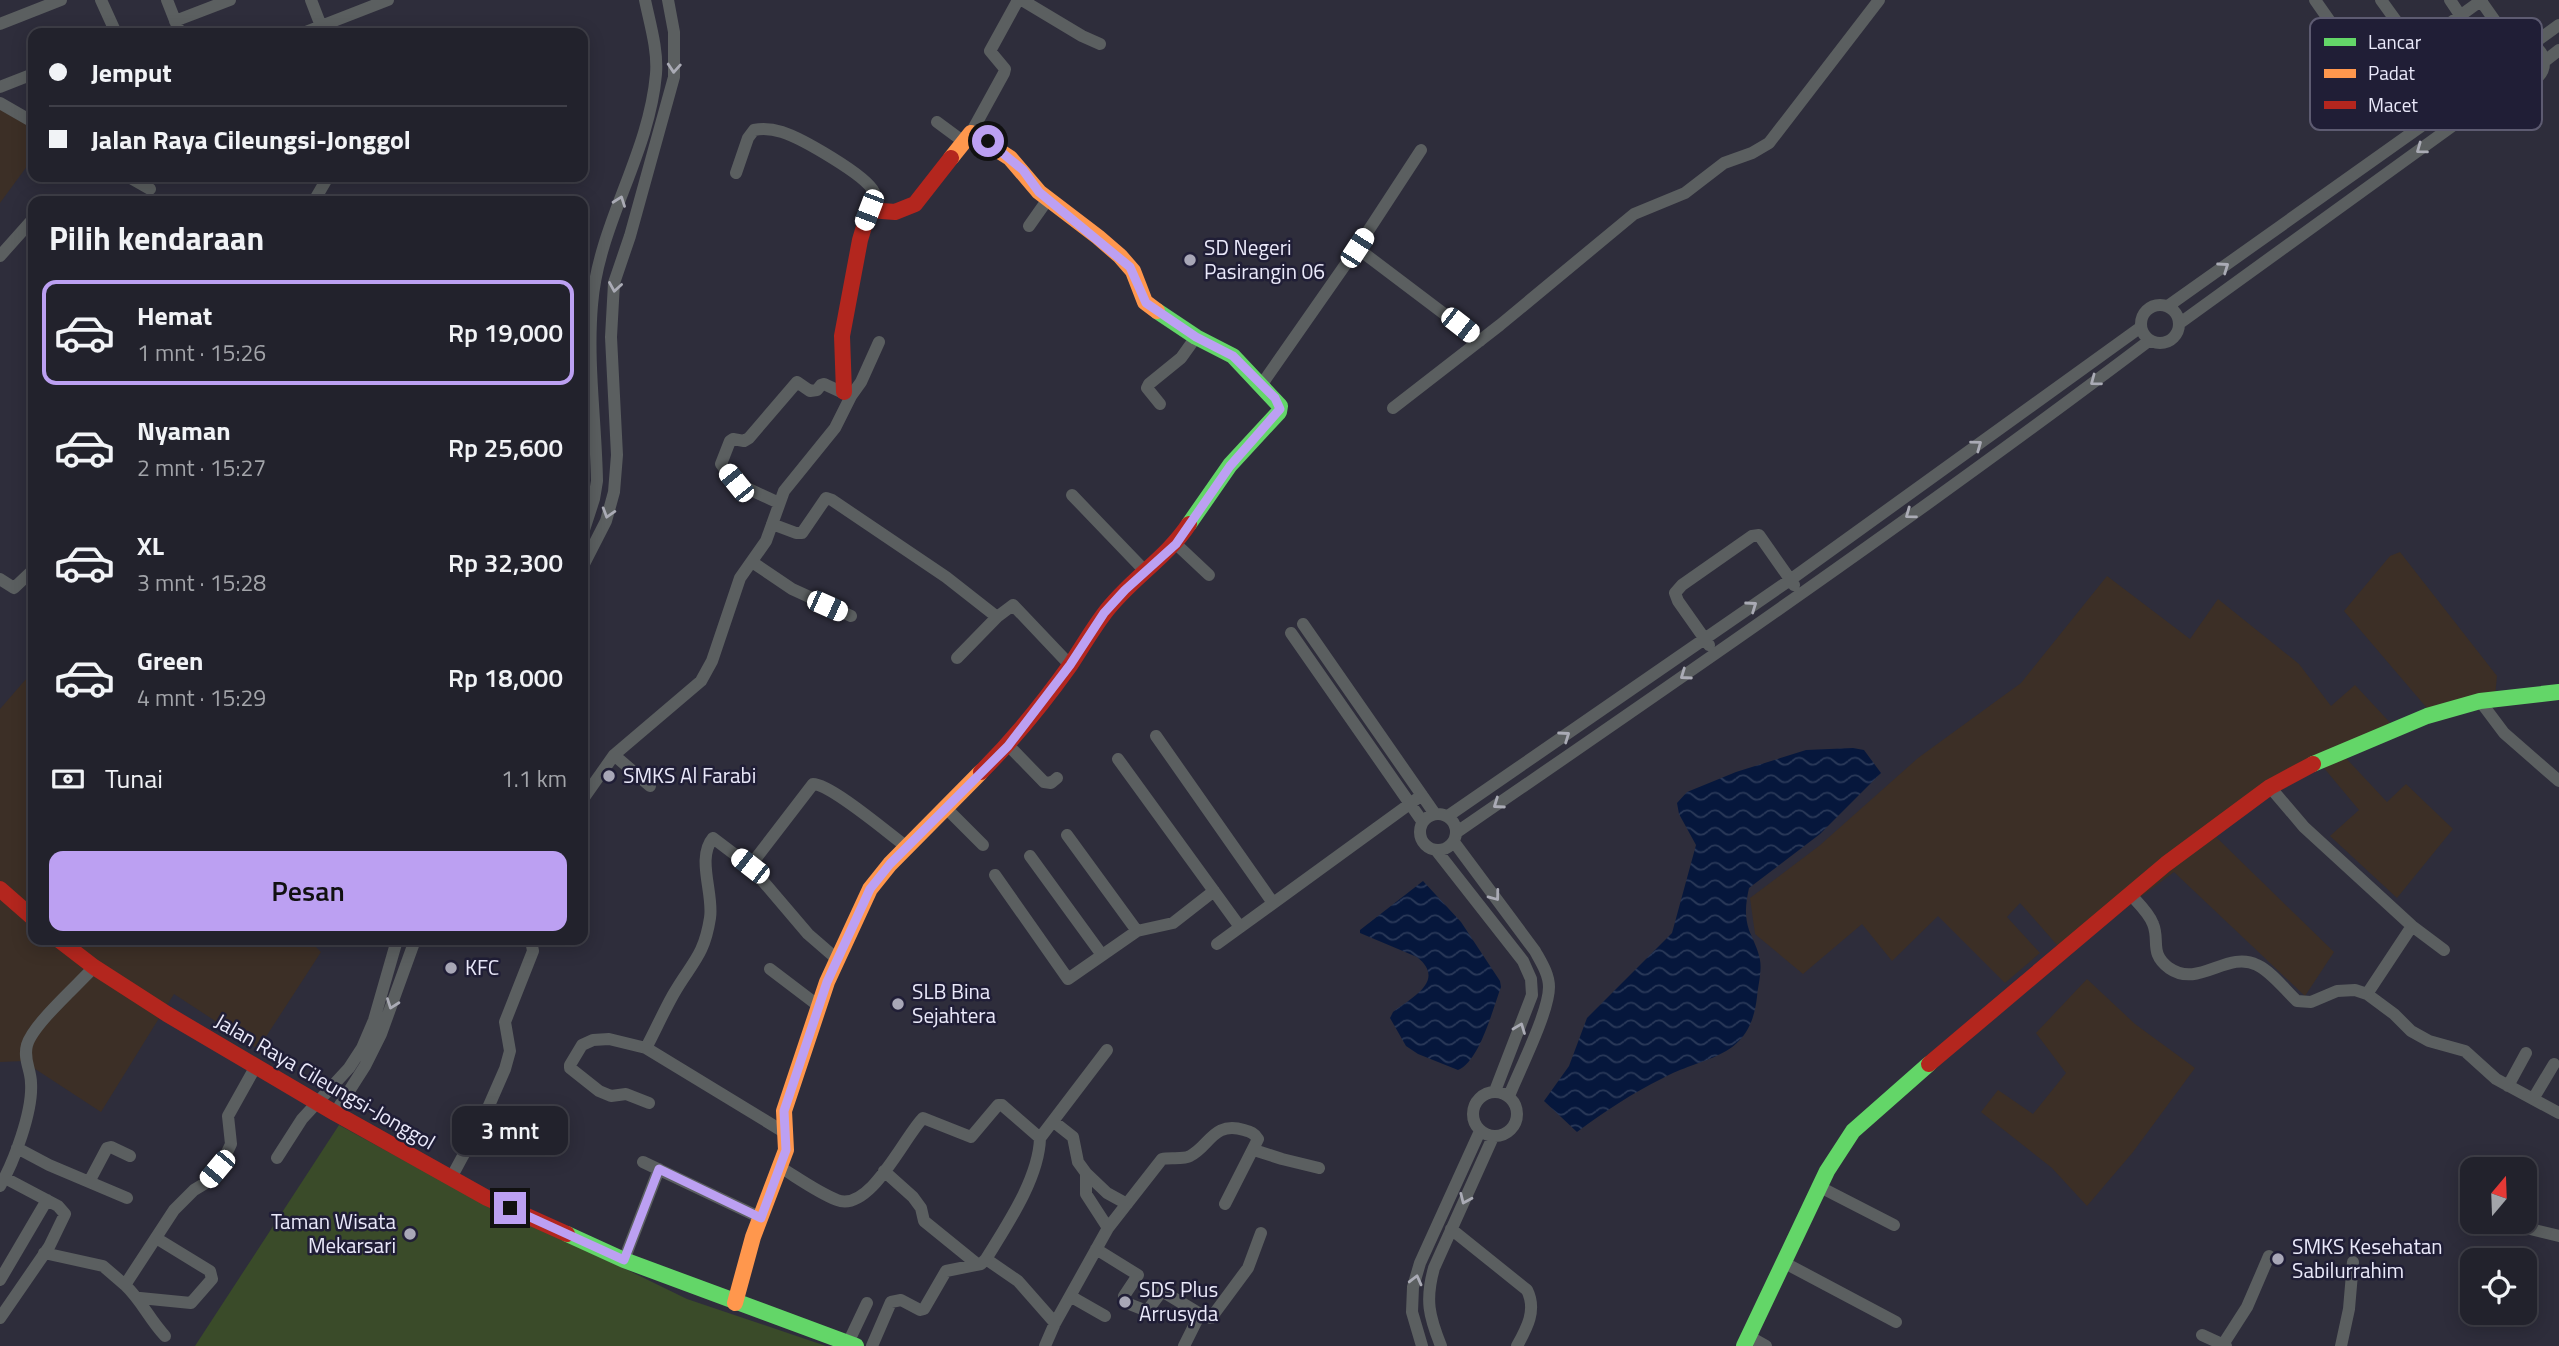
<!DOCTYPE html>
<html lang="id">
<meta charset="utf-8">
<style>
:root{--surface:#22222c;--page:#2a2a34;--text:#f1f3f6;--muted:#a2a4a9;--line:#3f3f48;--accent:#bca0f2}
body{margin:0;font-family:"Titillium Web",sans-serif;background:var(--page);color:var(--text);height:100vh;display:flex;flex-direction:column;font-size:26px;white-space:nowrap}
*{box-sizing:border-box;margin:0}
p{font-size:23px;color:var(--muted)}
.icon{flex:none;width:38px;height:38px;fill:none;stroke:currentColor;stroke-width:2;stroke-linecap:round;stroke-linejoin:round}
.map{position:relative;flex:1;overflow:hidden}
.drawer{position:absolute;left:28px;top:196px;width:560px;height:749px;display:flex;flex-direction:column;background:var(--surface);border-radius:14px;box-shadow:0 4px 18px #0003,0 0 0 2px var(--line)}
.drawer>*{flex:none}
.hud{position:absolute;left:28px;top:28px;width:560px;height:154px;border-radius:14px;box-shadow:0 4px 18px #0003,0 0 0 2px var(--line);display:grid;align-content:center;height:154px;padding:0 21px;background:var(--surface)}
.needle{width:46px;rotate:19deg}
.tools{position:absolute;left:2460px;top:1157px;display:grid;gap:14px}
.tools a{display:grid;place-items:center;width:77px;height:77px;border-radius:14px;background:var(--surface);box-shadow:0 4px 18px #0003,0 0 0 2px var(--line);font-size:35px}
.end{position:absolute;width:32px;height:32px;margin:-16px;border:9px solid #bca0f2;background:#111;box-shadow:0 0 0 4px #111}
.from{border-radius:50%}
.bubble{position:absolute;height:49px;border-radius:14px;background:var(--surface);box-shadow:0 4px 18px #0003,0 0 0 2px var(--line);font-size:23px;font-weight:600;line-height:49px;text-align:center}
.car{position:absolute;width:21px;height:42px;margin:-21px -10px;border-radius:9px;box-shadow:0 0 5px 2px #0007;background:linear-gradient(#fff 24%,#345 0 40%,#fff 0 76%,#345 0 86%,#fff 0)}
.hud b{display:flex;align-items:center;gap:24px;height:66px;font-size:26px}
.hud b+b{border-top:2px solid var(--line)}
.hud i{width:18px;height:18px;background:var(--text)}
ul{padding:0;list-style:none}
li{display:flex;align-items:center;gap:21px;height:105px;margin:0 14px 10px;padding:0 7px;border:4px solid transparent;border-radius:14px}
li div{flex:1}
li b{display:block;font-size:26px}
li em{font-style:normal;font-weight:600}
li.on{border-color:var(--accent)}
li>.icon{width:63px;height:63px;stroke-width:1.5}
h2{padding:0 21px;font-size:32px;line-height:84px}
.pay{display:flex;align-items:center;gap:18px;height:77px;padding:0 21px;font-size:26px}
.pay p{margin-inline-start:auto}
.action{display:flex;gap:14px;margin-top:auto;padding:14px 21px}
.action a{flex:1;height:80px;border-radius:14px;background:var(--accent);color:#111;font-size:28px;font-weight:600;line-height:80px;text-align:center}
.map>svg:first-child{display:block}
.industrial{fill:#3c2f26}
.park{fill:#3a4b29}
.water{fill:url(#water-waves)}
.lines{fill:none;stroke-linecap:round;stroke-linejoin:round}
.street{stroke:#5b5f60;stroke-width:12}
.fast{stroke:#63d668;stroke-width:16}
.slow{stroke:#ff974d;stroke-width:16}
.jam{stroke:#b3261e;stroke-width:16}
.oneway{stroke:#aaabb5}
.route{stroke:#bca0f2;stroke-width:9}
.poi-dot{fill:#a8a7b7;stroke:#201e36;stroke-width:2.5}
.labels{text-anchor:middle;stroke-width:5;stroke-linejoin:round;paint-order:stroke}
.poi-label{font-size:21px;fill:#eae9fa;stroke:#201e36;text-anchor:start}
.street-label{font-size:21px;fill:#eae9fa;stroke:#201e36}
.key{fill:#201e36;stroke:#5d5b71;stroke-width:2}
.key-label{font-size:19px;fill:#eae9fa}
</style>
<div class="map">
<svg width="2559" height="1346" viewBox="0 0 2559 1346">
<defs>
<pattern id="water-waves" width="16" height="10" patternUnits="userSpaceOnUse" patternTransform="scale(1.75)"><rect width="16" height="10" fill="#06173c"/><path d="M0 5q4-4 8 0t8 0" fill="none" stroke="#2a3959"/></pattern>
</defs>
<rect width="100%" height="100%" fill="#2e2d3b"/>
<path class="industrial" d="M0,108L33,128V158L0,203Z
M2400,552L2497,676L2495,697L2432,714L2344,611L2390,556Z
M2107,576L2190,639L2218,599L2299,664L2331,706L2355,685L2396,729L2344,756L2387,802L2406,784L2453,829L2397,898L2330,836L2359,810L2319,762L2214,835L2334,952L2305,996L2174,872L2065,954L2020,903L2007,917L2040,953L2005,983L1938,916L1892,961L1862,924L1803,974L1755,934L1750,898L1819,846L1918,758L2021,683Z
M33,671V940H309L321,952L258,1049L174,994L101,1112L23,1061L0,1062V709Z
M2087,979L2135,1024L2195,1068L2133,1152L2087,1206L2052,1168L1981,1112L1998,1090L2033,1114L2066,1073L2036,1033Z"/>
<path class="park" d="M339,1125L418,1168L687,1299L826,1346H195Z"/>
<path class="water" d="M1853,748L1864,750L1881,773L1820,834L1749,888C1746,902 1744,915 1749,930C1753,940 1758,949 1760,960C1762,971 1758,986 1757,997C1750,1060 1706,1055 1663,1078C1631,1094 1605,1111 1577,1132L1544,1101L1569,1066L1587,1018L1672,933L1696,845L1679,814L1677,803L1687,792L1736,772L1806,750Z
M1423,881L1461,922L1500,981L1501,987C1493,1008 1480,1061 1458,1070L1418,1054L1406,1046L1390,1018L1393,1012C1411,998 1447,981 1417,957L1360,933V930Z"/>
<g class="lines">
<path class="street" d="M101,0L116,33
M167,0L180,33
M311,0L321,26
M1022,0L1082,36L1100,44
M2315,0L2371,80L2482,0
M2381,0L2415,47
M2450,0L2460,15
M2481,1L2514,48
M175,21L230,0
M0,24L61,0
M303,33L388,0
M2506 63a19 19 0 1 1 38 0a19 19 0 1 1-38 0Z
M2531,45L2559,25
M2545,61L2559,50
M0,87L33,74
M0,103L33,122
M937,122L964,142
M971,133L1004,73L1005,69L990,51L1018,0
M736,173L748,138L754,130C764,128 772,129 782,132C801,138 866,175 874,192L869,210
M129,177L150,189
M314,201L328,177
M1029,226L1048,199
M1357,248L1480,341
M0,256L33,219
M2141 324a19 19 0 1 1 38 0a19 19 0 1 1-38 0Z
M2168,306L2506,66
M2180,323L2516,80
M1262,384L1357,248L1421,150
M1160,404L1147,388L1149,384L1181,358L1196,337
M1393,408L1500,325L1634,214L1685,193L1724,163L1752,153L1769,143L1879,0
M1072,495L1145,571
M779,503L736,483L721,464L730,441L733,439L744,441L749,438L797,382L810,391L817,390L821,385L824,384L850,396
M772,524L796,533H802L826,498L832,500L946,577L997,617
M583,533L594,499L597,481C596,423 587,363 592,305C598,225 649,155 656,74C658,50 650,24 645,0
M1176,544L1209,575
M752,562L792,589L851,616
M583,566L606,521L614,492L617,455L611,337L614,283L630,236L674,77V32L668,0
M0,579L14,588L33,570
M1303,624L1435,814
M1291,633L1422,821
M1709,645L1678,601L1675,593L1682,585L1752,536L1759,535L1794,585
M957,658L997,617L1013,605L1070,665
M2480,701L2504,733L2559,781
M1156,736L1273,903
M1008,745L1044,782L1051,783L1057,778
M614,755L650,786
M1118,759L1240,927
M2270,787L2304,827L2412,926L2444,950
M583,799L614,755L701,681L712,661L740,578L766,541L784,491L835,428L851,396L861,382L879,342
M946,808L983,845
M1420 832a18 18 0 1 1 36 0a18 18 0 1 1-36 0Z
M1448,816L1790,580L2141,327
M1457,832C1690,672 1924,511 2150,340
M1067,835L1137,931
M1454,842L1535,951C1541,962 1549,974 1549,987C1549,1012 1519,1071 1509,1096
M1436,850L1523,961L1531,979L1532,995L1495,1091
M1030,856L1102,955
M750,866L813,784C831,784 889,834 907,847
M995,875L1068,979L1137,931L1173,923L1214,891
M2130,894C2138,903 2149,913 2153,924C2160,941 2149,953 2169,968C2199,989 2227,950 2257,965C2272,972 2285,990 2297,1001L2311,1002L2337,991L2355,990L2367,994L2394,1014L2411,1031L2429,1041L2465,1051L2496,1079L2559,1113
M1217,944L1422,795
M770,969L820,1007
M2367,994L2412,926
M646,1048C655,1031 663,1013 673,995C691,963 704,957 710,918C714,894 696,858 713,838L750,866L808,934L838,960
M2508,1086L2526,1053
M1473 1114a22 22 0 1 1 44 0a22 22 0 1 1-44 0Z
M2533,1099L2554,1064
M649,1103L626,1094L611,1096L599,1091L570,1068V1065L582,1045L593,1040L609,1039L646,1048L784,1132
M335,1113L365,1066L381,1034L415,940
M1054,1122L1073,1137L1078,1162L1086,1173V1194L1108,1228
M17,1148L49,1165L127,1198
M1254,1150L1282,1159L1319,1168
M277,1158L302,1119L349,1068L362,1048L374,1020L397,940
M643,1162L761,1218
M780,1167C798,1178 817,1192 837,1200C870,1213 904,1137 923,1118L971,1137L998,1105H1002L1040,1138
M884,1171L913,1197L921,1208L924,1221L977,1264
M1086,1173L1107,1193L1127,1204
M451,1178L484,1117L505,1069L510,1051L505,1022L533,951L531,940
M89,1182L107,1148L111,1147L130,1156
M0,1186C14,1162 33,1111 31,1083C31,1070 23,1059 27,1045C33,1024 78,985 94,967
M1820,1187L1894,1225
M2510,1224L2559,1236
M1451,1229L1527,1290C1537,1310 1527,1328 1517,1346
M1096,1249L1138,1275L1124,1296V1302L1147,1311L1162,1291L1200,1314L1184,1346
M44,1253L103,1266L125,1285
M624,1260L659,1169
M1783,1262L1896,1322
M0,1280L47,1200
M1070,1296L1105,1316
M140,1298L191,1303L212,1279L210,1271L156,1238
M1200,1314L1211,1318L1248,1268L1261,1233
M0,1318L49,1247L65,1214L58,1206L5,1178
M1055,1323L1018,1281L986,1259C1007,1225 1039,1178 1040,1138L1107,1050
M2202,1335L2226,1346
M165,1336C149,1319 142,1301 125,1285L174,1210L194,1190L204,1184L223,1161L231,1144L228,1116L256,1066
M1750,1337L1766,1346
M848,1343L867,1303
M872,1346L891,1302L901,1300L920,1310L924,1309L946,1271L981,1264L986,1259
M1045,1346L1055,1323L1108,1228L1162,1159C1170,1157 1183,1160 1190,1156C1210,1146 1213,1121 1244,1130C1251,1132 1254,1133 1258,1139L1225,1204
M1422,1346L1412,1312L1413,1287L1420,1263L1480,1131
M1441,1346C1429,1316 1425,1300 1434,1268L1493,1137
M2222,1346L2247,1307L2269,1256
M2341,1346L2349,1309L2353,1262"/>
<path class="fast" d="M1157,311L1196,337L1233,356L1280,406L1279,412L1230,465L1189,524
M2313,764L2427,716L2480,701L2559,692
M567,1234L624,1260L856,1346
M1744,1346L1827,1171L1853,1131L1929,1064"/>
<path class="slow" d="M951,158L971,133L1010,158L1039,192L1098,237L1120,256L1133,271L1145,302L1157,311
M735,1303L753,1237L786,1150L784,1111L827,982L870,889L890,864L981,772"/>
<path class="jam" d="M844,392L842,336L860,240L869,210L895,212L915,204L951,158
M981,772C1014,739 1044,702 1071,664C1082,647 1092,630 1104,614C1129,580 1166,559 1189,524
M0,889L33,918
M59,940L94,967L167,1014L335,1113L487,1198L567,1234
M1929,1064L2166,864L2270,787L2313,764"/>
</g>
<defs><path id="oneway-chevron" d="M-2-3.5L2.5 0L-2 3.5" fill="none" stroke-width="1.6" stroke-linecap="round" stroke-linejoin="round" transform="scale(1.75)"/></defs>
<g class="oneway">
<use href="#oneway-chevron" transform="translate(674 68) rotate(94)"/>
<use href="#oneway-chevron" transform="translate(2421 149) rotate(144)"/>
<use href="#oneway-chevron" transform="translate(620 201) rotate(-70)"/>
<use href="#oneway-chevron" transform="translate(2224 267) rotate(-35)"/>
<use href="#oneway-chevron" transform="translate(615 287) rotate(99)"/>
<use href="#oneway-chevron" transform="translate(2095 381) rotate(143)"/>
<use href="#oneway-chevron" transform="translate(1977 445) rotate(-36)"/>
<use href="#oneway-chevron" transform="translate(608 513) rotate(107)"/>
<use href="#oneway-chevron" transform="translate(1910 514) rotate(144)"/>
<use href="#oneway-chevron" transform="translate(1752 606) rotate(-35)"/>
<use href="#oneway-chevron" transform="translate(1685 675) rotate(145)"/>
<use href="#oneway-chevron" transform="translate(1565 736) rotate(-35)"/>
<use href="#oneway-chevron" transform="translate(1498 804) rotate(145)"/>
<use href="#oneway-chevron" transform="translate(1495 896) rotate(53)"/>
<use href="#oneway-chevron" transform="translate(392 1004) rotate(110)"/>
<use href="#oneway-chevron" transform="translate(1520 1028) rotate(-69)"/>
<use href="#oneway-chevron" transform="translate(1465 1199) rotate(114)"/>
<use href="#oneway-chevron" transform="translate(1416 1280) rotate(-76)"/>
</g>
<g class="lines">
<path class="route" d="M510,1208L624,1260L659,1169L761,1218L786,1150L784,1111L827,982L870,889L890,864L1008,746L1070,665L1104,613L1125,590L1176,544L1230,466L1280,409L1275,398L1233,356L1196,337L1146,303L1130,267L1039,192L1023,170L988,141"/>
</g>
<g class="poi-dot">
<circle cx="1190" cy="260" r="7"/>
<circle cx="609" cy="776" r="7"/>
<circle cx="451" cy="968" r="7"/>
<circle cx="898" cy="1004" r="7"/>
<circle cx="410" cy="1234" r="7"/>
<circle cx="2278" cy="1259" r="7"/>
<circle cx="1125" cy="1302" r="7"/>
</g>
<g class="labels">
<g class="poi-label">
<text x="1204" y="255">SD Negeri<tspan x="1204" dy="24">Pasirangin 06</tspan></text>
<text x="623" y="783">SMKS Al Farabi</text>
<text x="465" y="975">KFC</text>
<text x="912" y="999">SLB Bina<tspan x="912" dy="24">Sejahtera</tspan></text>
<text x="396" y="1229" text-anchor="end">Taman Wisata<tspan x="396" dy="24">Mekarsari</tspan></text>
<text x="2292" y="1254">SMKS Kesehatan<tspan x="2292" dy="24">Sabilurrahim</tspan></text>
<text x="1139" y="1297">SDS Plus<tspan x="1139" dy="24">Arrusyda</tspan></text>
</g>
<g class="street-label">
<text transform="translate(325 1082) rotate(30)" y="7">Jalan Raya Cileungsi-Jonggol</text>
</g>
</g>
<rect x="2310" y="18" width="232" height="112" rx="10" class="key"/>
<rect x="2324" y="38" width="32" height="8" fill="#63d668"/>
<rect x="2324" y="69" width="32" height="9" fill="#ff974d"/>
<rect x="2324" y="101" width="32" height="8" fill="#b3261e"/>
<g class="key-label">
<text x="2368" y="49">Lancar</text>
<text x="2368" y="80">Padat</text>
<text x="2368" y="112">Macet</text>
</g>
</svg>
<div class="tools">
<a><svg class="needle" viewBox="-14 -14 28 28"><path d="M0-13l5 13h-10z" fill="#e53935"/><path d="M0 13l5-13h-10z" fill="#a2a4a9"/></svg></a>
<a><svg class="icon" aria-label="locate" viewBox="0 0 24 24"><circle cx="12" cy="12" r="6"/><path d="M12 2v4M12 18v4M2 12h4M18 12h4"/></svg></a>
</div>
<i class="end from" style="left:988px;top:141px"></i>
<i class="end" style="left:510px;top:1208px"></i>
<div class="bubble" style="left:452px;top:1106px;width:116px">3 mnt</div>
<i class="car" style="left:869px;top:210px;rotate:201deg"></i>
<i class="car" style="left:1357px;top:248px;rotate:33deg"></i>
<i class="car" style="left:1460px;top:325px;rotate:128deg"></i>
<i class="car" style="left:736px;top:483px;rotate:321deg"></i>
<i class="car" style="left:827px;top:606px;rotate:114deg"></i>
<i class="car" style="left:750px;top:866px;rotate:308deg"></i>
<i class="car" style="left:217px;top:1169px;rotate:220deg"></i>
<div class="hud">
<b><i class="from"></i>Jemput</b>
<b><i></i>Jalan Raya Cileungsi-Jonggol</b>
</div>
<section class="drawer">
<h2>Pilih kendaraan</h2>
<ul>
<li class="on"><svg class="icon" aria-label="car" viewBox="0 0 24 24"><path d="M5 17H2v-5l4-1 3-4h7l3 4 3 1v5h-3M9 17h6M6 11h13"/><circle cx="7" cy="17" r="2"/><circle cx="17" cy="17" r="2"/></svg><div><b>Hemat</b><p>1 mnt · 15:26</p></div><em>Rp 19,000</em></li>
<li><svg class="icon" aria-label="car" viewBox="0 0 24 24"><path d="M5 17H2v-5l4-1 3-4h7l3 4 3 1v5h-3M9 17h6M6 11h13"/><circle cx="7" cy="17" r="2"/><circle cx="17" cy="17" r="2"/></svg><div><b>Nyaman</b><p>2 mnt · 15:27</p></div><em>Rp 25,600</em></li>
<li><svg class="icon" aria-label="car" viewBox="0 0 24 24"><path d="M5 17H2v-5l4-1 3-4h7l3 4 3 1v5h-3M9 17h6M6 11h13"/><circle cx="7" cy="17" r="2"/><circle cx="17" cy="17" r="2"/></svg><div><b>XL</b><p>3 mnt · 15:28</p></div><em>Rp 32,300</em></li>
<li><svg class="icon" aria-label="car" viewBox="0 0 24 24"><path d="M5 17H2v-5l4-1 3-4h7l3 4 3 1v5h-3M9 17h6M6 11h13"/><circle cx="7" cy="17" r="2"/><circle cx="17" cy="17" r="2"/></svg><div><b>Green</b><p>4 mnt · 15:29</p></div><em>Rp 18,000</em></li>
</ul>
<div class="pay"><svg class="icon" aria-label="cash" viewBox="0 0 24 24"><path d="M3 7h18v10H3z"/><circle cx="12" cy="12" r="2"/></svg>Tunai<p>1.1 km</p></div>
<div class="action"><a>Pesan</a></div>
</section>
</div>
